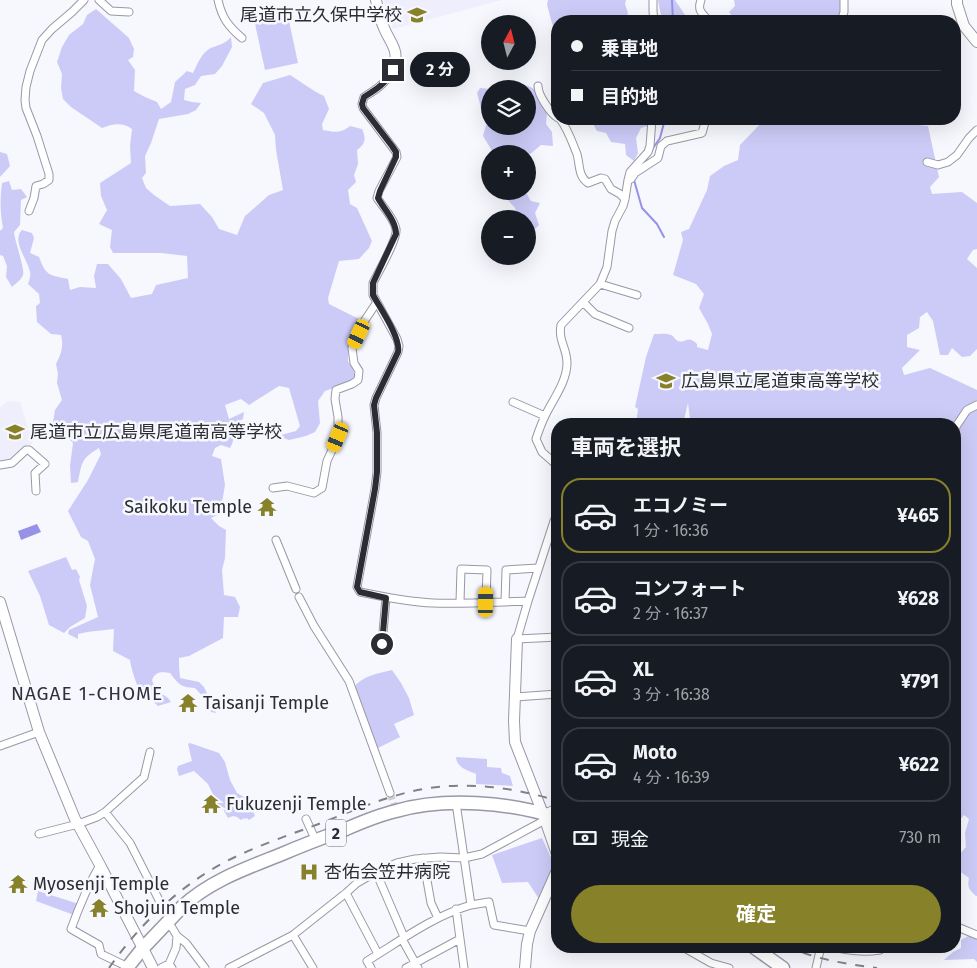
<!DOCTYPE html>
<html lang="ja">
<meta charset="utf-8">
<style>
:root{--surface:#171b24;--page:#242831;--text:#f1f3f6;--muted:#9ea1a6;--line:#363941;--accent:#878129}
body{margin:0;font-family:"Fira Sans","Noto Sans JP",sans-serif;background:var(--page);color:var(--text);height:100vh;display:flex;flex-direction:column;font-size:19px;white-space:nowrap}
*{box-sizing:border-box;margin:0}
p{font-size:16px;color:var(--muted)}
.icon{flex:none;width:28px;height:28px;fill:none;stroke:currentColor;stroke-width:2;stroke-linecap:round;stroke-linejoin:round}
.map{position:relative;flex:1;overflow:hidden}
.side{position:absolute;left:551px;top:418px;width:410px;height:535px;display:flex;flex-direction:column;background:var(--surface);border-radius:20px;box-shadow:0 5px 20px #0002}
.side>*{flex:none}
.guide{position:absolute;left:551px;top:15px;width:410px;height:110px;border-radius:20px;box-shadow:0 5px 20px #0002;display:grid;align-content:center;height:110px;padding:0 20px;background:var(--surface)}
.needle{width:32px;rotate:7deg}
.buttons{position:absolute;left:481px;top:15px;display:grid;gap:10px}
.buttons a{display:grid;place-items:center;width:55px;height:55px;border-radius:50%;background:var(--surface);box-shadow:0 5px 20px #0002;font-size:25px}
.end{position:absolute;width:22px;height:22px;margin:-11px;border:6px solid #2c2d33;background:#fff;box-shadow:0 0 0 2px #fff}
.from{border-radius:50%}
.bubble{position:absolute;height:35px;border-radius:18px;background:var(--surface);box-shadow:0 5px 20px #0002;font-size:16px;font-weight:700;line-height:35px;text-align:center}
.car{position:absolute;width:15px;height:30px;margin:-15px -8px;border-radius:6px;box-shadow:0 0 4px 1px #0007;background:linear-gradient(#f5c518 24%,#345 0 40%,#f5c518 0 76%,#345 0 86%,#f5c518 0)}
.guide b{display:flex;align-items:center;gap:18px;height:48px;font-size:19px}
.guide b+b{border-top:1px solid var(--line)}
.guide i{width:12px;height:12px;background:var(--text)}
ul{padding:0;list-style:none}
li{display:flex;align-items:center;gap:15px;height:75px;margin:0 10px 8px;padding:0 10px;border:2px solid var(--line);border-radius:20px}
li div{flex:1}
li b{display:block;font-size:19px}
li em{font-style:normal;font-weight:700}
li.active{border-color:var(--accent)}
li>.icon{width:45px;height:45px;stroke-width:1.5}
h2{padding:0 20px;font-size:22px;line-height:60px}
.pay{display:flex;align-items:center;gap:12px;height:55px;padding:0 20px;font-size:19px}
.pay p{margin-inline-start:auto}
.cta{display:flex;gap:10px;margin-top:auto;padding:10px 20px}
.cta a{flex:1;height:58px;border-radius:30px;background:var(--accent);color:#fff;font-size:20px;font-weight:700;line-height:58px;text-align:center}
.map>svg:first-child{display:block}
.built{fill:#eeeefd}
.green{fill:#cccbf7}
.water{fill:#9791e7}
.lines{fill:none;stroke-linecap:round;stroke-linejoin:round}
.stream{stroke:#9791e7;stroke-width:2}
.street-tunnel{stroke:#cecfd5;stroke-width:7;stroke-dasharray:7 3.5;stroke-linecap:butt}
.street-casing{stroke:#9898a7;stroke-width:9}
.secondary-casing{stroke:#9898a7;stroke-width:12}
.highway-casing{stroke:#9898a7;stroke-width:15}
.street{stroke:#fff;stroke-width:7}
.secondary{stroke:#fff;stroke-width:10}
.highway{stroke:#fff;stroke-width:12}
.rail{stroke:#818188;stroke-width:2;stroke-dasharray:9 9;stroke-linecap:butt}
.route{stroke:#2c2d33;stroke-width:6}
.labels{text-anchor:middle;stroke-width:5;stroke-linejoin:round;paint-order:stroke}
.shield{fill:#f7f7fe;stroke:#696a70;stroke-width:1}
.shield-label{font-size:16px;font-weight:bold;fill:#2c2d33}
.poi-label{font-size:18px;fill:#2c2d33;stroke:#f7f7fe;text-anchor:start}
.neighbourhood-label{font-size:19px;letter-spacing:1px;fill:#31313e;stroke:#f7f7fe}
</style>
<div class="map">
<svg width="977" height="968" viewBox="0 0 977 968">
<rect width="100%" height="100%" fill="#f7f7fe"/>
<path class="built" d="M384,0H502L393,29L388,17Z
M8,401L20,402L33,443L9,462L0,463V407Z"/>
<path class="green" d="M548,0H626L625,4L628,13L625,21H558L557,41L547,5Z
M658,0H675L685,15L683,21H662Z
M734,0H843L841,21H736L729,12L735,6Z
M96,9L129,38L134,49L133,57L128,60L135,70L134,91L145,97L157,102L161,109L171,102L175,82L187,71L193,73C197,65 201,54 209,49C217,45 226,44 231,37L232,47L222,66L215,74L201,76L195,85L185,89L184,100L192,102L201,103L196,110L188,114L159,119L151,143L145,156L146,173L142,178L146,188L154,195L170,206L200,204L212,217L219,229L237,235L245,216L269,195L283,190L276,150L275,135L264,113L251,104L263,83L290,75C302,82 311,90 324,96L329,109L322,124L323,130C335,132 340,134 350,126L362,129C366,138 366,144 357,150L358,164L354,175L356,182L348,190L350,204L357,208L372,241L369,248L359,259L339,261L328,298L329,304L359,319L348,349V361L355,374L354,382L336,387L325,391L318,401L320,423L315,432L306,436L289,440L277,436L296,431L300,426L289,388L279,386L249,405L241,399L225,405L229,419L244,412L243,419L229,426C234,434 235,439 230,448L221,445L215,448L212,456L221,459L225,485L220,514L211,518L219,526L226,530L225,558L222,570L224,595L235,597L240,607L238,617H224L223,638L189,656L179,658V666L180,678L199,682L204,687L216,713L211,712L208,702L195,688C179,687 179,684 170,673C162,672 156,671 152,680L155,689L168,698L171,702L158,706L150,699L141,697C137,683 132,674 130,660L113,651L114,629L87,632L78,634V639L68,634L69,630L98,617L90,585L95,559L88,541L81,537L68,511L88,480L101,454L99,448C81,459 82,462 78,482L71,483L70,466L73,443L53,422L55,410L62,400L57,383L58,374L56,364C61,354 64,346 61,335L51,334L37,322L36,306L40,303L39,294L28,284C29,281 31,276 30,272C28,260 11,241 22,230L32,233L34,238L30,253L39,257C46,276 49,275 68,279L70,290L80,287L96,288L94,276L97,264H108L121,279L131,298L152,294L156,285L188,278L187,256L161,253H113L110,247L112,230L99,224L107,210L101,196L100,183L131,163L130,146L132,129C122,122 113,124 102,128L71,107L63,99L61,88L62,74L57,62L62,47L69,35L83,24L87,15Z
M282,17L289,21L298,63L265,70L255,24Z
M509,82L528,86L534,89L547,111L546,124L552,132L553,146L541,145L529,155L528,161V154H494L483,136L486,125H490V126H528V89H499Z
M480,88L490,89V114L481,108L477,93Z
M600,119H648L647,126L641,128L636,138L638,153L634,161L626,155L625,144L611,142L606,133L597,131L593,124Z
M765,119H907L908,124L928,126L939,177L930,187L932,194L962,192L977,203V249L973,250L967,259L977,268V349L970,356L962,357L952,348L948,355H940L933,321L927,312L920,317L919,328L907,335V347L920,350L902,368L904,375L930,368L977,390V401L955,424H934L932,421L925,423V424H696L690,419L688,403L683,424H636L638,409L635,407L646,357L654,334C659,334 667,333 671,335C674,336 675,340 678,341C686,344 687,334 697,344V347L708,350L712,334L708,324L699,308L704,294L696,284L673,275L683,240L681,232L689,229L707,190L710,176L724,166L738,160L740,145Z
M0,152L7,154L10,166L0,177Z
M9,181L12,190L21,189L27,197L21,200L20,225L14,232C15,242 25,269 23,275C21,280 16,283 12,287L6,277L7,266L3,256L0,255V231L3,228C0,212 0,199 2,183Z
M505,191H525L531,201L540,203L535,213L539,225L528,236V219H518L515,208L507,199Z
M977,408V896H976C969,889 967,888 969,878L958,870L957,857L966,847L965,833L969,819L964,815L955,825V433L958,431L969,412Z
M66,557L72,570L76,569L80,577L79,580L87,606L85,618L70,627L64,633L49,625L40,596L28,571Z
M392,670L401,683L409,698L414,715L394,724L400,737L378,748L354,687C362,676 379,673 392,670Z
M190,743L219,753L225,762L230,780L237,793L249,800L255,816L249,820L247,818L245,819L244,818L241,820L237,817L233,816L228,818L223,809L219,807L208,784L194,771L179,776L177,769L178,766L192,761L188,744Z
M456,757L487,759V767L501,768L502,773L510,776L513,786L476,784V774C467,770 457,768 456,757Z
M542,838L555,866L539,899L528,882L502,883L492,855Z
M38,891L79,904L74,915L36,901Z
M970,935L977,938V962L974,959L944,960L953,952L961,948V940Z"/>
<path class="water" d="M37,524L41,532L21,540L18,531Z"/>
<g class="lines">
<path class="stream" d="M672,0L673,21
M651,151L660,138L665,119
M634,180L642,208L657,224L664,237"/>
<path class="street-tunnel" d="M390,793L394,805"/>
<g class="street-casing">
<path id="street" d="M99,0L111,11L129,12
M218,0C222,18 228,26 242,38
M653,0V11L654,21
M701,0C697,11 702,13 709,21
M841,21L844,12V0
M393,70C385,84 377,89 364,97L362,104L363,108L396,152L397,157L379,191L377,198C383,207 394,218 396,229C398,238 378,273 373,283V295L397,339L399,346L398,352L376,398L374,405L377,433V472L375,489L357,587L360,592C384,597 409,602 433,603C465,604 496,602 528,601
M538,86C538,95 550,113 558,118
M560,119C568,129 572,142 577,154C580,165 578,176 588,183L601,178L605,179L611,189L620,194L625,199
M927,162L938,165L948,162L957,155L969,138L977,130
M631,179L635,173L658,158L661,146L667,141L702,133L706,119
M29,211L34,198L36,186L43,184L49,180V174L37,136L26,108L25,100L26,87L30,71L42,40L52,29L72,12L84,0
M600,284L637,295
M583,302L595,314L629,328
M513,402L545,416
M955,428L967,410L977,405
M0,465L12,463L26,450H29L45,464L35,473L36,491
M558,466L542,452L536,439C539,430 542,422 546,414C554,398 567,381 567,363C567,348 558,341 561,325L600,284L607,267L612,231L615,221L623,206L625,199L628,180L630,172L648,152L650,146L652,119
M273,488L287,486L314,493L322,488L327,461L338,437V417L335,399L336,390L352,384L358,380L359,371L354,363L352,348L365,320L377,302
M558,513L554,521L528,601L517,639L558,637
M276,540L296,589
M299,597L314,626L349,681L390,793
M460,602L461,569L487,570L486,602
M505,602L506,570L538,568
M382,644L386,598
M515,697L558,694
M0,746L39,732
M105,812L130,843L161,904L172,917
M546,813L558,807
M306,819L316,841
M39,834L78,824L97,817L105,812L144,777L150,752
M423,858L431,903L438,918
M100,865C88,885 79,907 71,929L99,945L101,954L128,967
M376,872L404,937
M346,893L378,954
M471,905L489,902L494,925L530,931
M456,909L464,968
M168,921L177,936L186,943L205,968
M955,926L977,935
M293,935L313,968
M402,939L418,968
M681,946L711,963L729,968
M829,946C847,951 862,953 880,950L883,946
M161,968L169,964
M172,968L169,964L176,948L177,936
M229,968L293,935L346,893L357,883L376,872L397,863L415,859L440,857L464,858L482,854L545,820
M371,968L367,961C400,941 433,916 471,905L456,803
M406,968L460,939
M816,968L821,946"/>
</g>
<g class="secondary-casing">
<path id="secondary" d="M376,0C378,10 380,19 384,28C391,45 400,49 393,70
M957,0V4L964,26L977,42
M0,602L39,732L75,819L100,865L153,968
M517,639L514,721L515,742L543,814L558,857
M525,968L527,944L530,931L558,868"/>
</g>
<g class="highway-casing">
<path id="highway" d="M752,946L783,968
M127,968L143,948L182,907C209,881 247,868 282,854C303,845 324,837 346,829C362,822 379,815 396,811C444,797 510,802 558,818"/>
</g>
<use href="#street" class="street"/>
<use href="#secondary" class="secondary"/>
<use href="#highway" class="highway"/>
<path class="rail" d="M786,946C815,959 845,964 877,968
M109,968C140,924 178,887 225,862C254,847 286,836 316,825C347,813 377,800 409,792C458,780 510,786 558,801"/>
</g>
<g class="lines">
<path class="route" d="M382,644L386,598L360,592L357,587L375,489L377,472V433L374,405L376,398L398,352C401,338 380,308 373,295V283L396,234C396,221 384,209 378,198L380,191L396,157V152L392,146L363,108L362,104L364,97C377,89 385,84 393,70"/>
</g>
<defs>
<g id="school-bare" transform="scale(1.5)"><path d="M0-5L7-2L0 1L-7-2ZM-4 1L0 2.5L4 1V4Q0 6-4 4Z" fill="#878129" stroke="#f7f7fe" stroke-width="2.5" paint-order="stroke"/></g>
<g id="temple-bare" transform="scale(1.5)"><path d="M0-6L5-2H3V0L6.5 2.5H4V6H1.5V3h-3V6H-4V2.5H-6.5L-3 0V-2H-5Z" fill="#878129" stroke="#f7f7fe" stroke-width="2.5" paint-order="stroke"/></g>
<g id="hospital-bare" transform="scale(1.5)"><path d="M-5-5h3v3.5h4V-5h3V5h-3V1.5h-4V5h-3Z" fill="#878129" stroke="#f7f7fe" stroke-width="2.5" paint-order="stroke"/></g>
</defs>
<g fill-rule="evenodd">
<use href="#school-bare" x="417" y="15"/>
<use href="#school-bare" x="666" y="381"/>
<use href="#school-bare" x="15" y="432"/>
<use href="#temple-bare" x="267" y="507"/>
<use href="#temple-bare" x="188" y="703"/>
<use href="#temple-bare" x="211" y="804"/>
<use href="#hospital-bare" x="309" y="872"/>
<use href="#temple-bare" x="18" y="884"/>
<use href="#temple-bare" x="99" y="908"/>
</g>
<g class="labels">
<rect class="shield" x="326" y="819.5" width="20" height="27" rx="4"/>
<g class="shield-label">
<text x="336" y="839">2</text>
</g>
<g class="poi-label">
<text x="402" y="21" text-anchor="end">尾道市立久保中学校</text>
<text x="681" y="387">広島県立尾道東高等学校</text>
<text x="30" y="438">尾道市立広島県尾道南高等学校</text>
<text x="252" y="513" text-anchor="end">Saikoku Temple</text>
<text x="203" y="709">Taisanji Temple</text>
<text x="226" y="810">Fukuzenji Temple</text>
<text x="324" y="878">杏佑会笠井病院</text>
<text x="33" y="890">Myosenji Temple</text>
<text x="114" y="914">Shojuin Temple</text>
</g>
<g class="neighbourhood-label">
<text x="87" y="700">NAGAE 1-CHOME</text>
</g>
</g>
</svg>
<div class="buttons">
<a><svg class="needle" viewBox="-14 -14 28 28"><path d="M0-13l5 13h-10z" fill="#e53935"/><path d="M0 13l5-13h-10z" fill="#9ea1a6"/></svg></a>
<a><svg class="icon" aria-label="layers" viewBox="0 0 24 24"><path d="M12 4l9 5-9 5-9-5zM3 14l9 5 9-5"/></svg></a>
<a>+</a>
<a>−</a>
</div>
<i class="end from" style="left:382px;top:644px"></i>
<i class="end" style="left:393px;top:70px"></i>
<div class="bubble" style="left:410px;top:52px;width:60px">2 分</div>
<i class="car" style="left:359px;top:334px;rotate:205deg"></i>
<i class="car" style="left:338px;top:437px;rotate:203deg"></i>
<i class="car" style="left:486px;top:602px;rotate:1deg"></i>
<div class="guide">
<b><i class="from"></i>乗車地</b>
<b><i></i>目的地</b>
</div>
<section class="side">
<h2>車両を選択</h2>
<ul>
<li class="active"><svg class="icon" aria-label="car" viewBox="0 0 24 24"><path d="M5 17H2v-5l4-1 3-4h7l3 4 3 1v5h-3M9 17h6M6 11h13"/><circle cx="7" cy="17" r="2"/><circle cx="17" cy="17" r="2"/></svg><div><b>エコノミー</b><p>1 分 · 16:36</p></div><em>¥465</em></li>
<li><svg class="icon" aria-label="car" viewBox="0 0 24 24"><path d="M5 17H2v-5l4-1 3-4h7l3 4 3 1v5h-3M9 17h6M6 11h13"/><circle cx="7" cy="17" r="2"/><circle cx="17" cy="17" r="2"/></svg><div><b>コンフォート</b><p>2 分 · 16:37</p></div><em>¥628</em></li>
<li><svg class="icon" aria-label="car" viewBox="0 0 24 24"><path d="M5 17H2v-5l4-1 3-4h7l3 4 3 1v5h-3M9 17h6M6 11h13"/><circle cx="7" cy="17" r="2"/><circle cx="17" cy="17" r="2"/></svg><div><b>XL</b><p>3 分 · 16:38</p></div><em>¥791</em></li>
<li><svg class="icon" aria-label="car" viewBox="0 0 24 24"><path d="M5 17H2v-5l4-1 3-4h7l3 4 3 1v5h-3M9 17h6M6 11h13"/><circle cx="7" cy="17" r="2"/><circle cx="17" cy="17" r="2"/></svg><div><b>Moto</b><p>4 分 · 16:39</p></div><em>¥622</em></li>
</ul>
<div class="pay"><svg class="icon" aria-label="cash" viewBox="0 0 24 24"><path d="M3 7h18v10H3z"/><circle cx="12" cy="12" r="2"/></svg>現金<p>730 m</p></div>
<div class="cta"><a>確定</a></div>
</section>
</div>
